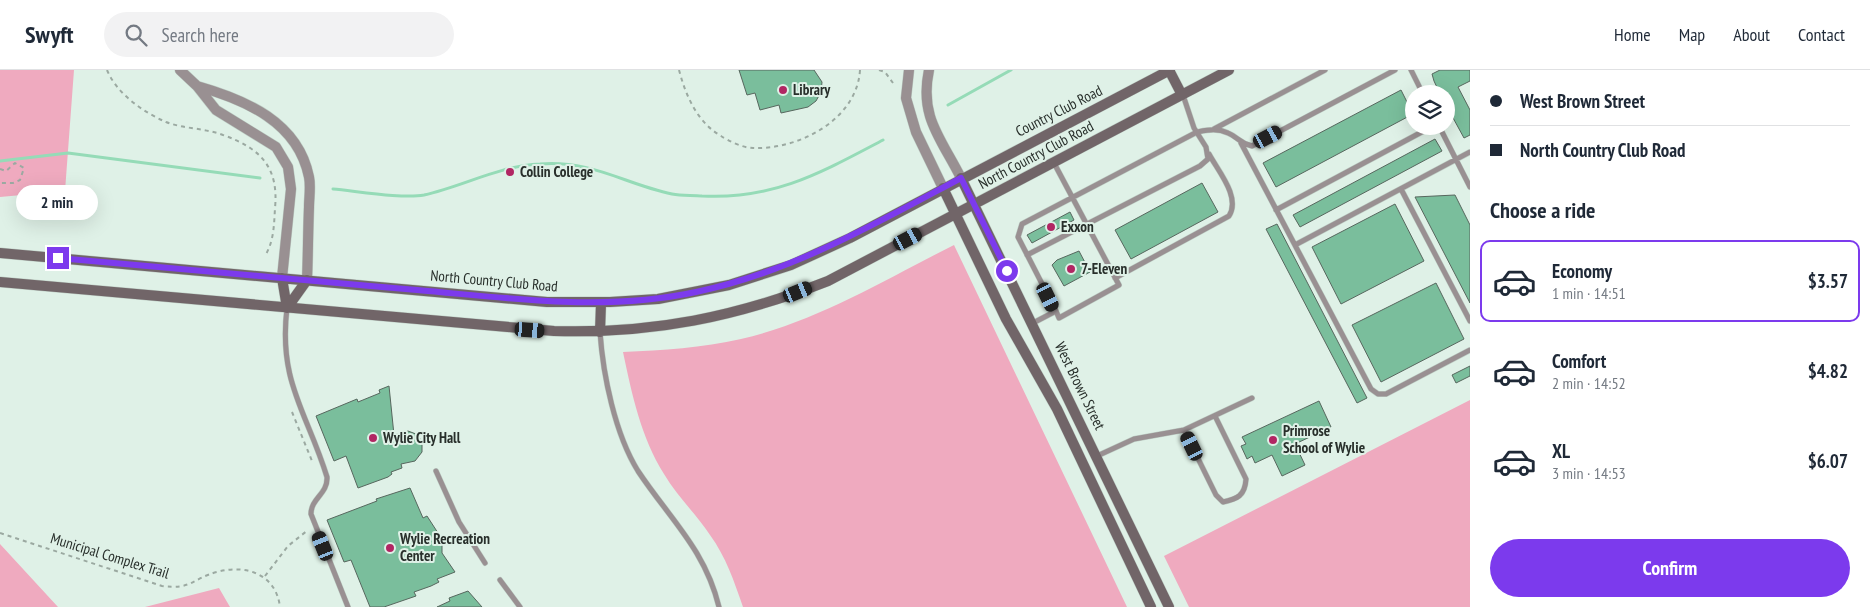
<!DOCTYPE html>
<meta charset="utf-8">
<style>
:root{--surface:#fff;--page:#f2f2f3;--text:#1f2937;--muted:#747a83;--line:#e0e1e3;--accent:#7c3aed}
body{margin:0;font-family:"PT Sans Narrow",sans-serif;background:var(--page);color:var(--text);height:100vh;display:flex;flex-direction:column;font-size:19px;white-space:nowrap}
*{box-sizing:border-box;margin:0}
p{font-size:16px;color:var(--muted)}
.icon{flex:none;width:28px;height:28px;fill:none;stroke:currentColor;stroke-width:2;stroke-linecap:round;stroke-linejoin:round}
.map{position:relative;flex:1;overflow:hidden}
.details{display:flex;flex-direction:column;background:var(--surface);width:400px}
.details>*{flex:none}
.guide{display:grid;align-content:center;height:110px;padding:0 20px;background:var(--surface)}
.controls{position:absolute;left:1405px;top:15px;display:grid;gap:10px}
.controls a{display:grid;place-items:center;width:50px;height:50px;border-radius:50%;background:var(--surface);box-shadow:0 5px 20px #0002;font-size:25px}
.end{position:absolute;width:22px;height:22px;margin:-11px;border:6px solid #7c3aed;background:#fff;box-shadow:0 0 0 2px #fff}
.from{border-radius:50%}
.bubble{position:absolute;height:35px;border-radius:18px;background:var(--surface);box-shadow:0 5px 20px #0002;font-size:16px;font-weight:600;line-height:35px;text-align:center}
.car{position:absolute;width:15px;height:30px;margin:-15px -8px;border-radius:6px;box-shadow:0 0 4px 1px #0007;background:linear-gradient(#222 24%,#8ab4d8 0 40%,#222 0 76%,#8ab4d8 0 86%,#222 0)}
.guide b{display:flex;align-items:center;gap:18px;height:48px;font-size:19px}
.guide b+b{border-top:1px solid var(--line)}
.guide i{width:12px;height:12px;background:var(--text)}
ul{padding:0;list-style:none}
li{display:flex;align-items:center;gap:15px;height:82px;margin:0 10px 8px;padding:0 10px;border:2px solid transparent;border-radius:10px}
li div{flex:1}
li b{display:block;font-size:19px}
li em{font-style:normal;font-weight:600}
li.on{border-color:var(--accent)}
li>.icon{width:45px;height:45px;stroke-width:1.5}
h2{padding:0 20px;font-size:22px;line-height:60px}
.cta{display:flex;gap:10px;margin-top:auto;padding:10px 20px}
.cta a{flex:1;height:58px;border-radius:30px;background:var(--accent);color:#fff;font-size:20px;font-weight:600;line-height:58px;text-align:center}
header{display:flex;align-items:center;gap:30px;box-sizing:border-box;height:70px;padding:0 25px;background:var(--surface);border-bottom:1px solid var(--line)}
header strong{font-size:24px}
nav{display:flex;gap:28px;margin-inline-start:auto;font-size:18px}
.search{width:350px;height:45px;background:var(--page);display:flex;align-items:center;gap:12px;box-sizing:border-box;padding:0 18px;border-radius:28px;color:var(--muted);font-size:19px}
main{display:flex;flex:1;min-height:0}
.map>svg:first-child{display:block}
.green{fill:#efaabf}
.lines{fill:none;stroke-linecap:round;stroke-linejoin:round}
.stream{stroke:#95dbb7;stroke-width:3}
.building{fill:#7abe9c;stroke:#57675e}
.service-casing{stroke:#becec5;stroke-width:6}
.minor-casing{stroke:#becec5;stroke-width:11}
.secondary-casing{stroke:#becec5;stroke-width:11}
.path{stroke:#9ba9a1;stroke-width:2;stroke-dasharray:4 4;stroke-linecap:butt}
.service{stroke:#999092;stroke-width:5}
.minor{stroke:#999092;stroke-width:10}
.secondary{stroke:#716568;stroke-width:10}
.route{stroke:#7c3aed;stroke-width:6}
.poi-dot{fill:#b12663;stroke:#dff1e7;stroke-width:2}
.labels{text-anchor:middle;stroke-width:4;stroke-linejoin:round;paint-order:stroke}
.poi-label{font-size:15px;font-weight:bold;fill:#282f2b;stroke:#dff1e7;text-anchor:start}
.street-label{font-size:15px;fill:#282f2b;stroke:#dff1e7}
</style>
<header>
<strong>Swyft</strong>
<div class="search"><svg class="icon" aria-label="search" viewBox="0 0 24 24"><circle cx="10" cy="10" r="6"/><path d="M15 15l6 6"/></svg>Search here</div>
<nav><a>Home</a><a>Map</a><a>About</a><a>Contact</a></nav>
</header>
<main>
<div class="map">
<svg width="1470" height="537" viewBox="0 0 1470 537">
<rect width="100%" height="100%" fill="#dff1e7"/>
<path class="green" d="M0,0H74L65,121L0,127Z
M954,175L1127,537H743C734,511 726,487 710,465C696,444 677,426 664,404C641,367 632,325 623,282C663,280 702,278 741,269C816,252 886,209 954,175Z
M1470,330V537H1189L1164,486Z
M0,474L58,537H0Z
M219,518L230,537H145Z"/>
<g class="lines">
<path class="stream" d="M948,35L1011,0
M0,91L68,83L260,108
M333,119C356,121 403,129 424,125C464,116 498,96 540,94C593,90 624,114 672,124C682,126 692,125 702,126C774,130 822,102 883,70"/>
</g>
<path class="building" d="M739,0H814L822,12L821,22L816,31L808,37L781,43L779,35L760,40L755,23L747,25Z
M1440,0H1470V11L1458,17L1470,40V65L1464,68L1446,35V24H1440L1434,11L1432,4Z
M1401,20L1413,44L1276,117L1263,93Z
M1435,69L1442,81L1300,157L1293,145Z
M1202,113L1218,142L1131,189L1115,160Z
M1455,125L1470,155V233L1415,127Z
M1395,134L1424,191L1341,234L1312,177Z
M1070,142L1074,150L1032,173L1027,165Z
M1277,154L1367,328L1357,333L1266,159Z
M1079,181L1090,202L1064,216L1052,195L1057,190Z
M1436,213L1464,269L1381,312L1352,255Z
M1470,296V306L1456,313L1452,305Z
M389,316L394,365L408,361L416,364L422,371V382L415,391L401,394L402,398L391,402L392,404L388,407L358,418L346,386L334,391L316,346L357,329L358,332L380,323L379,320Z
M1319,331L1331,357L1295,374L1305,395L1282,406L1272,385L1255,393L1252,386L1247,389L1241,376L1246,374L1242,367Z
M410,418L423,448L427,446L438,463L442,472V483L455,502L437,509L439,512L431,516L414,522L416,526L384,537H370L351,490L344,492L327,450L377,431L376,429Z
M468,521L482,537H437L450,531L449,528Z"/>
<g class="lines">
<g class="service-casing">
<path id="service" d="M1411,0L1423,24
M1439,56L1470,117
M1214,59L1325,0
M1241,73L1371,319L1378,324H1386L1470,280
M1401,119L1470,251
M1276,140L1433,56
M1295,175L1470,82
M1027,185L1200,96L1208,89L1206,77L1194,58L1183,25
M1115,208L1229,146C1241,127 1218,101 1209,84
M287,238C278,312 307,342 327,407C328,424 311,428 311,444L348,537
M1056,241L1018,167L1022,154L1197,62C1208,60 1217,58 1228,63C1238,67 1239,73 1252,76L1395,0
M1033,253L1056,241L1059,248L1119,215L1054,93
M600,262C603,305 615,364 638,401C669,448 705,479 719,537
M1184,360L1216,425L1223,432C1237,429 1245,426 1246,409L1215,346
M1097,386L1134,369L1184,360L1252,328
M436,401L459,452L485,493
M500,510L520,537"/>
</g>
<g class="minor-casing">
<path id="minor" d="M180,0L197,16L216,40L276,77L288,97L291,119L282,208
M909,0L906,28L916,62L943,118
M929,0C919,47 941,68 961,108
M197,16C246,30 298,52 309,107C311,116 309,128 309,137C308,162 308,186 307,210"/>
</g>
<g class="secondary-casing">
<path id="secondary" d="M1169,0L1182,25
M961,108L1169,537
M943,118L1006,249L1057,339L1151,537
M0,183L547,232H610L658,229L729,215L791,195L850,168L1170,0
M282,208L287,238
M0,212L554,261C653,264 736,247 828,211L1229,0
M287,238L307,210
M600,262L601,233"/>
</g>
<path class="path" d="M107,0C117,24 143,42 166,52C184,59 205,58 223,65C260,78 279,97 275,138C274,155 274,171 265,186
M679,0C686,26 697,52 721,66C729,71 743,78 753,78C798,80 857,50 860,0
M879,0L885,2L893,13
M0,99L6,101L15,93L24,98L20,110L13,113H0
M292,342L312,391
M0,463L162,516C192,520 193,508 217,502C246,494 276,504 280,537
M265,506L288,476L308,460"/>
<use href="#service" class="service"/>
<use href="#minor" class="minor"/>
<use href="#secondary" class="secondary"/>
</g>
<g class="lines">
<path class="route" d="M58,188C177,198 297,210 417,220C510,228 603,242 696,222C792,202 875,154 961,108L1007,201"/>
</g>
<g class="poi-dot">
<circle cx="783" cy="20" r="5"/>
<circle cx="510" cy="102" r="5"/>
<circle cx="1051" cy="157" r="5"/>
<circle cx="1071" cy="199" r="5"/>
<circle cx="373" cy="368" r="5"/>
<circle cx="1273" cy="370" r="5"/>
<circle cx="390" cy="478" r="5"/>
</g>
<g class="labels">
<g class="poi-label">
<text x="793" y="25">Library</text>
<text x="520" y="107">Collin College</text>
<text x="1061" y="162">Exxon</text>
<text x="1081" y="204">7-Eleven</text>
<text x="1283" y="366">Primrose<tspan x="1283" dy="17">School of Wylie</tspan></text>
<text x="383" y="373">Wylie City Hall</text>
<text x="400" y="474">Wylie Recreation<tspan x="400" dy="17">Center</tspan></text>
</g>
<g class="street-label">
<text transform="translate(1059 41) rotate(-27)" y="5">Country Club Road</text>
<text transform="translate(1036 85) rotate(-28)" y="5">North Country Club Road</text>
<text transform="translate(494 211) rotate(5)" y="5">North Country Club Road</text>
<text transform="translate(1080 316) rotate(64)" y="5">West Brown Street</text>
<text transform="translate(110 486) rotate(17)" y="5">Municipal Complex Trail</text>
</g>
</g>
</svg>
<div class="controls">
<a><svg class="icon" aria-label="layers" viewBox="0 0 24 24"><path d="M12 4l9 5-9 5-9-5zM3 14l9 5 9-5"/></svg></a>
</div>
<i class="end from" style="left:1007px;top:201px"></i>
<i class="end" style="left:58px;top:188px"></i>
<div class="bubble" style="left:16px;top:115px;width:82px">2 min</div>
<i class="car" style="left:1268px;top:67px;rotate:62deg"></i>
<i class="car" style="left:908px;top:169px;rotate:62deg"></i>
<i class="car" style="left:798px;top:222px;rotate:68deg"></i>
<i class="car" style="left:1048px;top:227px;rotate:154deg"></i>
<i class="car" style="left:530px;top:260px;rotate:94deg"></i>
<i class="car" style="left:1192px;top:376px;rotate:334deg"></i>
<i class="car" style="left:323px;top:476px;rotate:338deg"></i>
</div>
<section class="details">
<div class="guide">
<b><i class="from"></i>West Brown Street</b>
<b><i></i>North Country Club Road</b>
</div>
<h2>Choose a ride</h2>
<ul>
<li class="on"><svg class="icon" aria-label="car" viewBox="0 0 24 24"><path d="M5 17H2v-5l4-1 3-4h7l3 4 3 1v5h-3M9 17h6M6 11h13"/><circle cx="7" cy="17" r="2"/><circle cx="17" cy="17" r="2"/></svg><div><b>Economy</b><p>1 min · 14:51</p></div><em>$3.57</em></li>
<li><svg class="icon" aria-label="car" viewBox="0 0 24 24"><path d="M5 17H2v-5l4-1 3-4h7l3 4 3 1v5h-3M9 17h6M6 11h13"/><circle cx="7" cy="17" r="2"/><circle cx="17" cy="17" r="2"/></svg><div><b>Comfort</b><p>2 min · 14:52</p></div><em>$4.82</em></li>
<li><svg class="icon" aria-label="car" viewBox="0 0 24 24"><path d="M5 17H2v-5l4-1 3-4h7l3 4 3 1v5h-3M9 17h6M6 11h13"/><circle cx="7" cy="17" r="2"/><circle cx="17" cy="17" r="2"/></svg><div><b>XL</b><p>3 min · 14:53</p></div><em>$6.07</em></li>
</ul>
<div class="cta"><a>Confirm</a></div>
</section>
</main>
